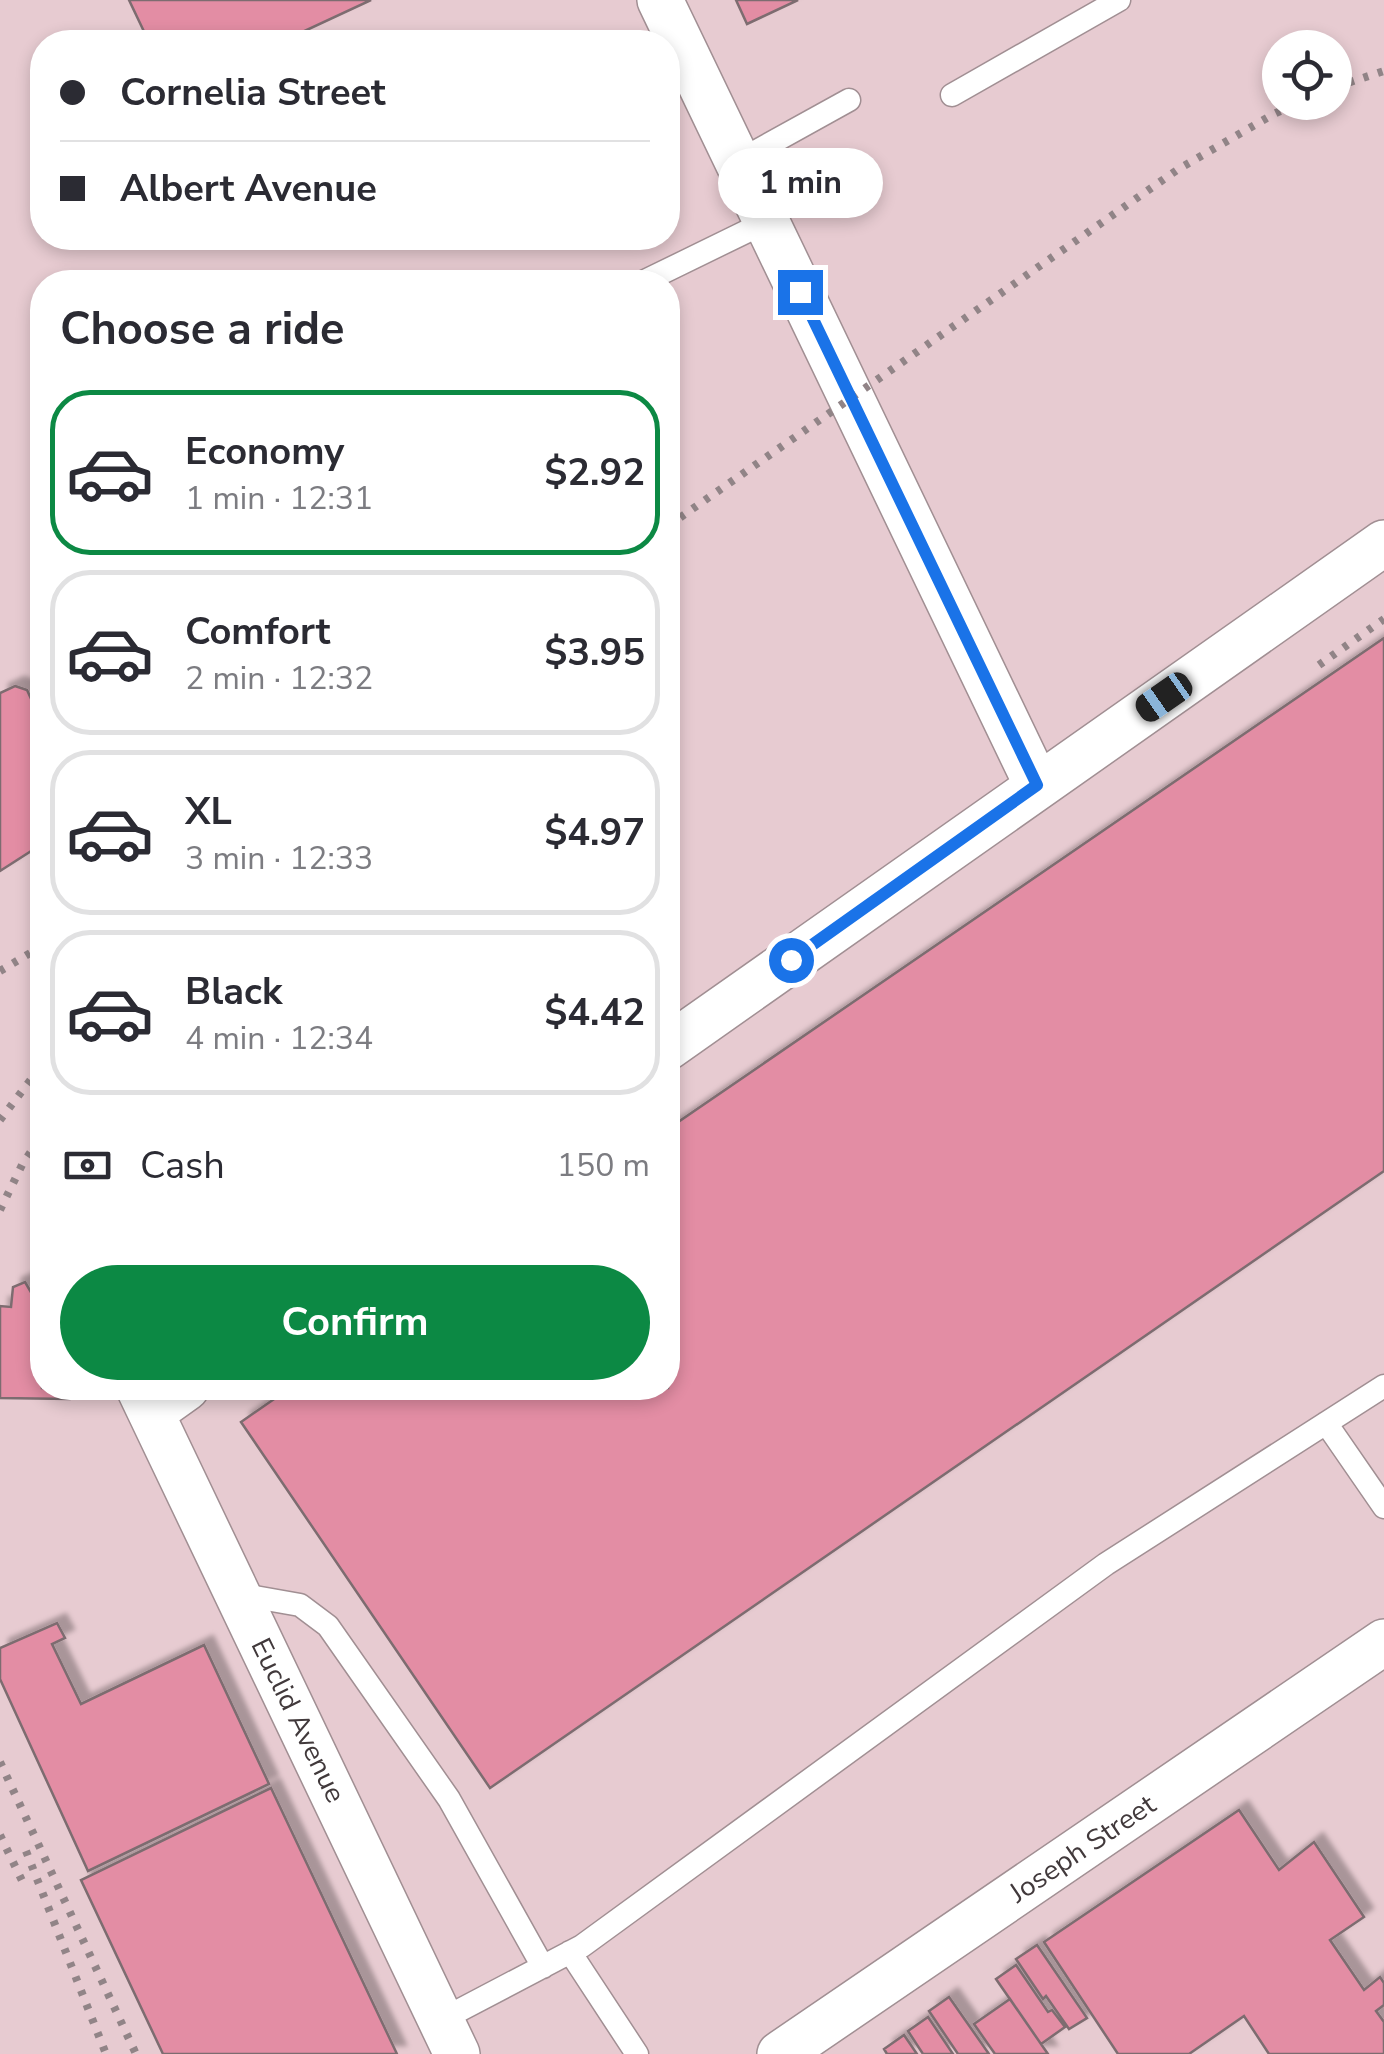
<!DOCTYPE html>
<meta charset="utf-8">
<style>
:root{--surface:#fff;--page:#f7f7f7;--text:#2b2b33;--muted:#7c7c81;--line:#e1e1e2;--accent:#0c8944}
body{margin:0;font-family:"Nunito Sans",sans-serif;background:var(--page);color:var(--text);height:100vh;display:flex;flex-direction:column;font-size:38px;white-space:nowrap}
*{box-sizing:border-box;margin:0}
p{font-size:32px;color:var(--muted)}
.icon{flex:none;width:55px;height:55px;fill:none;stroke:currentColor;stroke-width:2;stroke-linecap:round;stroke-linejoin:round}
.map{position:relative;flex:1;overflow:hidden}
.side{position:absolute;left:30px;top:270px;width:650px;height:1130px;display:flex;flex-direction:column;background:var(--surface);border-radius:40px;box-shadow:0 5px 15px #0003}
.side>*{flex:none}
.banner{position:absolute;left:30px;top:30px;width:650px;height:220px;border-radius:40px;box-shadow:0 5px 15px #0003;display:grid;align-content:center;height:220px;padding:0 30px;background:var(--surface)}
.buttons{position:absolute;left:1262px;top:30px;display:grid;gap:20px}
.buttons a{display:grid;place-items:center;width:90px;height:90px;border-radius:50%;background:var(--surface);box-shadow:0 5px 15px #0003;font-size:50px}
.end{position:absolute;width:45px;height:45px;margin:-22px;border:12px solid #1a73e8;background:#fff;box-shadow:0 0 0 5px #fff}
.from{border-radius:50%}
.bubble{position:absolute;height:70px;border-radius:35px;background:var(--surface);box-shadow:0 5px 15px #0003;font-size:32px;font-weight:700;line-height:70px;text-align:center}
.car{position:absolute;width:30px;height:60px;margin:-30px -15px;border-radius:12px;box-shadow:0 0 8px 2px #0007;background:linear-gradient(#222 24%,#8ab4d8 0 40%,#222 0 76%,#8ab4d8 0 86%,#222 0)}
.banner b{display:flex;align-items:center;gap:35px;height:95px;font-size:38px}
.banner b+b{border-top:2px solid var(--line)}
.banner i{width:25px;height:25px;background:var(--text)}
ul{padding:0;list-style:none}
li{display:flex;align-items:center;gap:30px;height:165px;margin:0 20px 15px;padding:0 10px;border:5px solid var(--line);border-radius:40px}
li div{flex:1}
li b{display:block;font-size:38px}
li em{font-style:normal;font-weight:700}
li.on{border-color:var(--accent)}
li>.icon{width:90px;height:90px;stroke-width:1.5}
h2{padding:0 30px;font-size:45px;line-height:120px}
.pay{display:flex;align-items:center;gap:25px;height:110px;padding:0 30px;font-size:38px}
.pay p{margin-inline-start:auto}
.action{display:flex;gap:20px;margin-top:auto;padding:20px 30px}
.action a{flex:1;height:115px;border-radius:60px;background:var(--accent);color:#fff;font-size:40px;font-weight:700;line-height:115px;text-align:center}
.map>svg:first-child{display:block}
.built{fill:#e7cbd1;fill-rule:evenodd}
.building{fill:#e38da4;stroke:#7d6c70;stroke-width:2.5;filter:url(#shadow)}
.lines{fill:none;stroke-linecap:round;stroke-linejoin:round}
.service-casing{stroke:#a18f93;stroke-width:25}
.minor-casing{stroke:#a18f93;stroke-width:48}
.service{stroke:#fff;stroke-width:22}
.minor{stroke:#fff;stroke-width:45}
.rail{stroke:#918487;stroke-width:8;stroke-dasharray:5 10;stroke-linecap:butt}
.route{stroke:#1a73e8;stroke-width:12}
.labels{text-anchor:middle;stroke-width:9;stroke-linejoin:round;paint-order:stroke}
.street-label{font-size:28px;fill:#41393b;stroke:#fff}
</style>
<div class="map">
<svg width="1384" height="2054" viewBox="0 0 1384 2054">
<defs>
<filter id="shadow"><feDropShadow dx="9" dy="-9" stdDeviation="2.5" flood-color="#0004"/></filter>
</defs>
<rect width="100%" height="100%" fill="#eedadf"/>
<path class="built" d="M0,0H1384V2054H0ZM42,42H668V238H42ZM1280,48H1335V102H1280ZM42,282H668V1388H42Z"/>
<path class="building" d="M129,0H371L281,42H149Z
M736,0H798L747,24Z
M1384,638V1171L490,1788L241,1422L290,1388H668V1129Z
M15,686L27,690L38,714L42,711V844L0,871V693Z
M25,1282L42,1311V1388H81L70,1399L0,1398V1306L11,1307L13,1287Z
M57,1623L65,1638L52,1644L81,1704L204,1645L269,1784L88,1871L0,1679V1648Z
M271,1788L397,2054H163L81,1880Z
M1239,1810L1279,1870L1314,1842L1364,1917L1330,1940L1364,1990L1380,1977L1384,1983V2005L1376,2011L1384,2022V2054H1269L1244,2016L1189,2054H1118L1044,1942Z
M1037,1945L1087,2018L1069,2029L1046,1996L1043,1999L1016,1959Z
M1016,1965L1048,2012L1052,2010L1065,2027L1041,2044L996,1979Z
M949,1997L989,2054H958L929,2011Z
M1010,1999L1041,2044L1048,2054H995L974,2024Z
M928,2017L953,2054H923L908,2031Z
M904,2035L917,2054H887L884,2049Z"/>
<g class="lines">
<g class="service-casing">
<path id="service" d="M952,95L1119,0
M737,162L849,100
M643,282L766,222
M1326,1423L1384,1507
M238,1594L300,1605L328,1626L449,1799L543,1967
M570,1952L637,2054
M441,2020L582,1946L1106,1564L1384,1386"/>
</g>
<g class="minor-casing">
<path id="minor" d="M660,0L1037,785
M668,1047L1384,543
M139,1388L457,2054
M151,1413L186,1388
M780,2054L1384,1642"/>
</g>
<use href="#service" class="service"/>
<use href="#minor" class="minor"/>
<path class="rail" d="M1335,87L1384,71
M668,526L1177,170L1272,115L1299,102
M1319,665L1384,619
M0,971L42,946
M0,1120L42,1065
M0,1210L23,1163L42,1136
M0,1762L136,2054
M0,1835L26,1889
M26,1851L106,2054"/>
</g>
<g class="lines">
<path class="route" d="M791,960L1037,785L800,292"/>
</g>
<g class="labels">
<g class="street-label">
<text transform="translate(299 1720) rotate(64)" y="10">Euclid Avenue</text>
<text transform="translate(1082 1848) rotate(-34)" y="10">Joseph Street</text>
</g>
</g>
</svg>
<div class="buttons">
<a><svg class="icon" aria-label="locate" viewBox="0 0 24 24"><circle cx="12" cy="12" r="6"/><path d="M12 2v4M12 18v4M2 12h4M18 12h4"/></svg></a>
</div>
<i class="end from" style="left:791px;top:960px"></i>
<i class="end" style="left:800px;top:292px"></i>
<div class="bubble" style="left:718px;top:148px;width:165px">1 min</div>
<i class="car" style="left:1164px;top:697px;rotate:235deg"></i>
<div class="banner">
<b><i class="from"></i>Cornelia Street</b>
<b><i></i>Albert Avenue</b>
</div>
<section class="side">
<h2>Choose a ride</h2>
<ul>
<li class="on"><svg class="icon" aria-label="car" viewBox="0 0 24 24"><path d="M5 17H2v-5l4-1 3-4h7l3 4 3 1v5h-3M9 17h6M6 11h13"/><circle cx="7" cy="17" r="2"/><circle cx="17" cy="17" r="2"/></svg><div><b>Economy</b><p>1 min · 12:31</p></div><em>$2.92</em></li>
<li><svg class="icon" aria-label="car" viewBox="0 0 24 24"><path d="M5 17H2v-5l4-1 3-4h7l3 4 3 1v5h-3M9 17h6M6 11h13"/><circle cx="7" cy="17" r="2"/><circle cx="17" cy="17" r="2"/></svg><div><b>Comfort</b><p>2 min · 12:32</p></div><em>$3.95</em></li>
<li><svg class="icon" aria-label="car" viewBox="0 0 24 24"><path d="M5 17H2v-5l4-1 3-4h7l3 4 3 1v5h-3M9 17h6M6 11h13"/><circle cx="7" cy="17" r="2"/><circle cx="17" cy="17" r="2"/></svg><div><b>XL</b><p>3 min · 12:33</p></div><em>$4.97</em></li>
<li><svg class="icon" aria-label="car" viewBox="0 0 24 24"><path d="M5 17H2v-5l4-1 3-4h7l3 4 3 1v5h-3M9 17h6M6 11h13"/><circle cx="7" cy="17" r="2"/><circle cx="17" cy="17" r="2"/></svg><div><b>Black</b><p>4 min · 12:34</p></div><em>$4.42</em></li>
</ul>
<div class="pay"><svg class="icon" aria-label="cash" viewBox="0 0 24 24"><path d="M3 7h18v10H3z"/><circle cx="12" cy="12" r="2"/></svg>Cash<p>150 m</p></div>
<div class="action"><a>Confirm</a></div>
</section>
</div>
